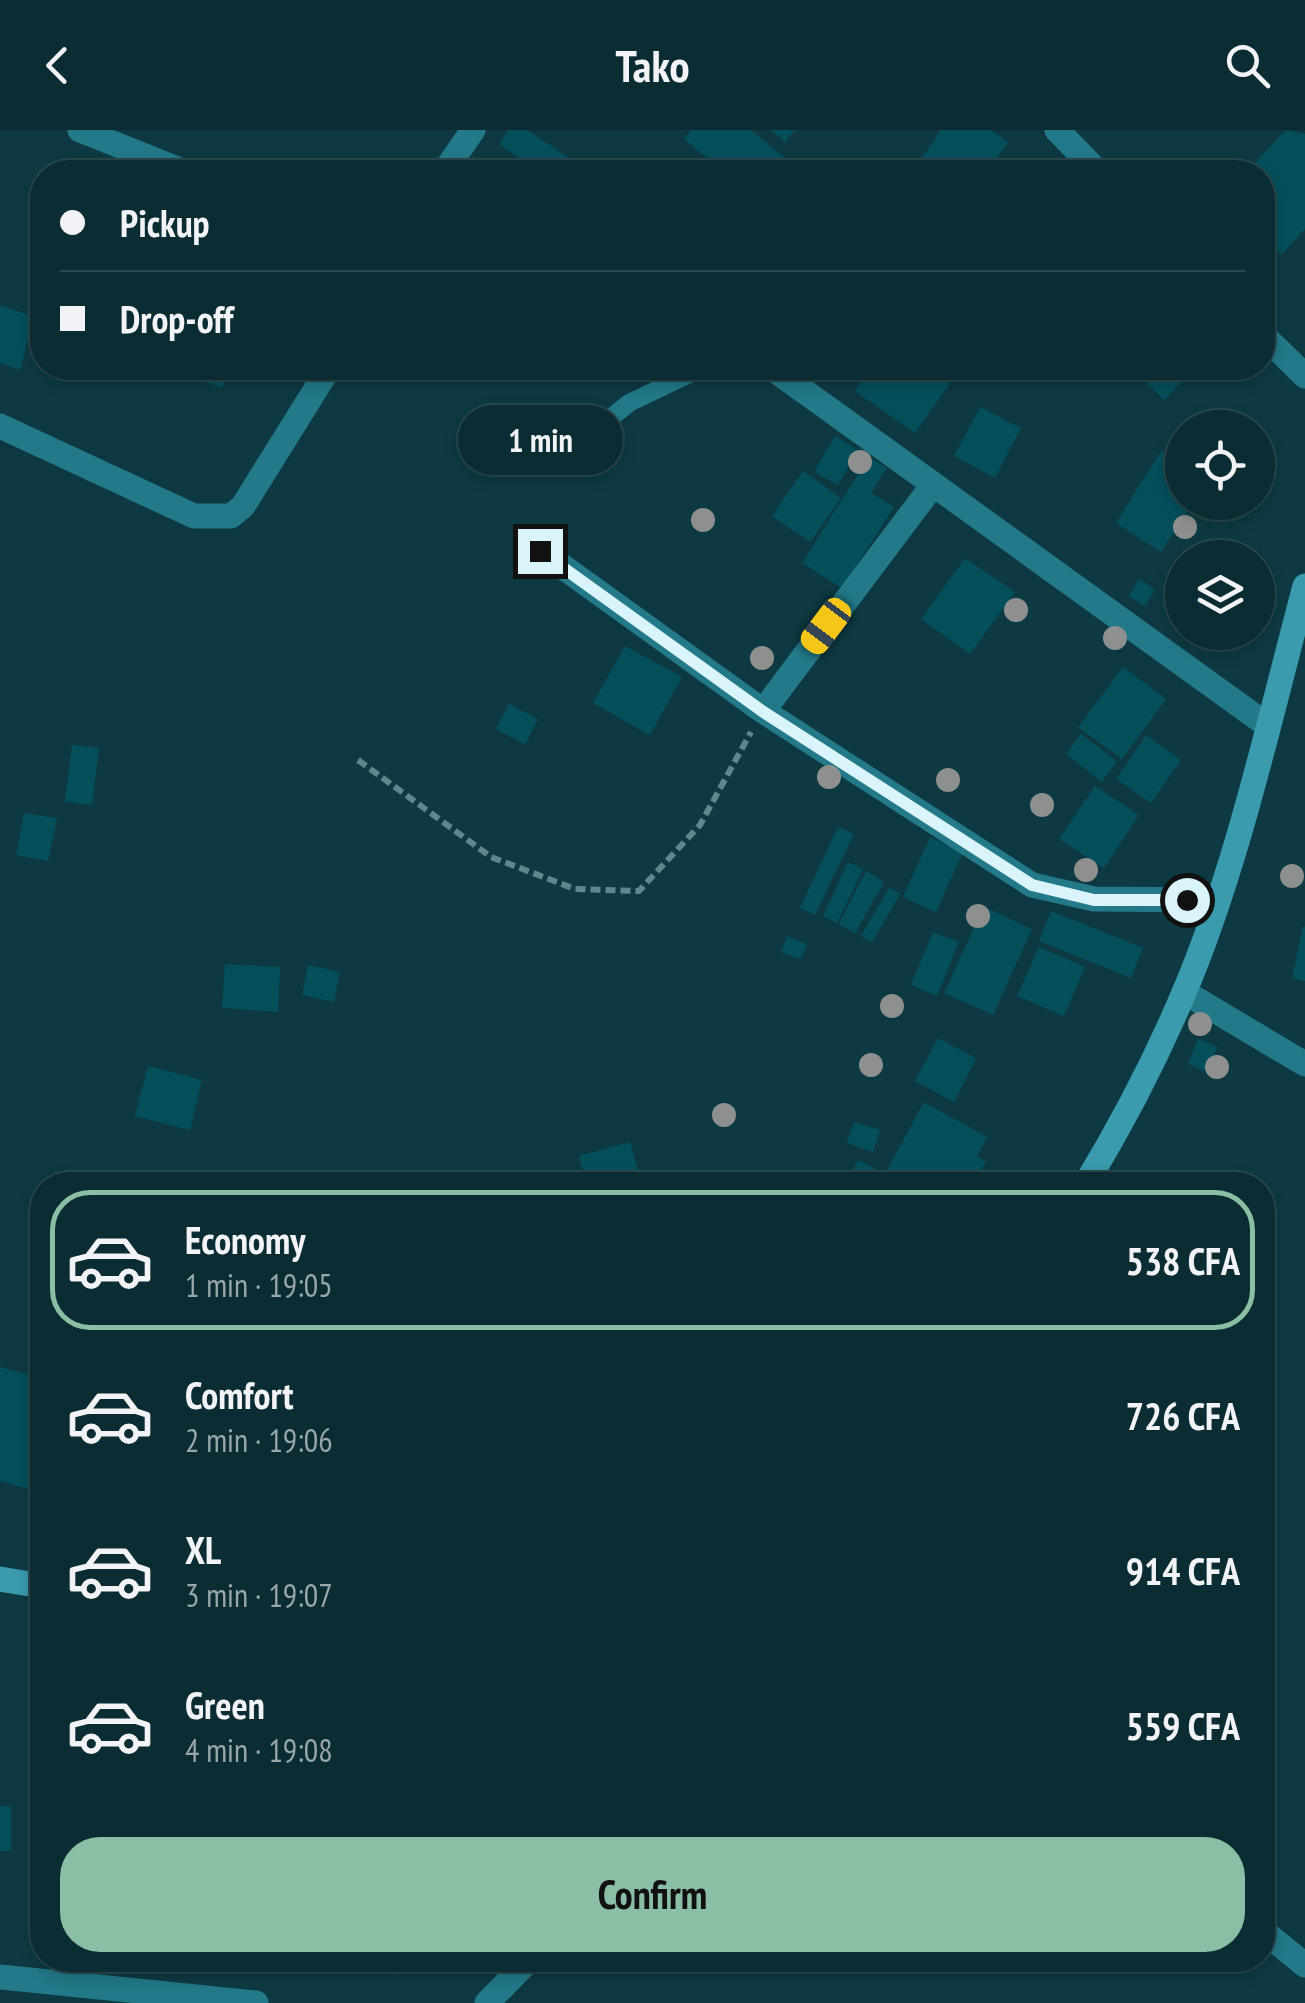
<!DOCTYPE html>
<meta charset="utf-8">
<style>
:root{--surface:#0a2c32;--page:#18383e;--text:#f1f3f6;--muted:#99a7ac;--line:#2a484d;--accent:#8abfa5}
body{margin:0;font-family:"PT Sans Narrow",sans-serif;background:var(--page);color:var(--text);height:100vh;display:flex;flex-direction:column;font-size:38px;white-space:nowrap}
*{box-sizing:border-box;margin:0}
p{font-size:32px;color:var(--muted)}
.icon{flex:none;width:55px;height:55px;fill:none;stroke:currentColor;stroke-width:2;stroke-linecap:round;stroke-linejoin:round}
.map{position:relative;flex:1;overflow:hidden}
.side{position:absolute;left:30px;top:1042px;width:1245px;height:800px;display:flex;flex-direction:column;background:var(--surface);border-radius:40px;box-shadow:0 5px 15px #0003,0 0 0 2px var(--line)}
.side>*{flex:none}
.hud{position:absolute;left:30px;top:30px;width:1245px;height:220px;border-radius:40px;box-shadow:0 5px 15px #0003,0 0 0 2px var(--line);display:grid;align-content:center;height:220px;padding:0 30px;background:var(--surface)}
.tools{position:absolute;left:1165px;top:280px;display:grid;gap:20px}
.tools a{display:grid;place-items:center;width:110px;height:110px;border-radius:50%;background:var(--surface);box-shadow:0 5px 15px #0003,0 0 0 2px var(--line);font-size:50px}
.end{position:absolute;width:45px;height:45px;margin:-22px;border:12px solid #d9f5fb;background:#111;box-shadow:0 0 0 5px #111}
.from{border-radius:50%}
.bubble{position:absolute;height:70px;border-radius:35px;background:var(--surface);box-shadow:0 5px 15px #0003,0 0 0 2px var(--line);font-size:32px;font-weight:700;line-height:70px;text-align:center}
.car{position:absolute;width:30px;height:60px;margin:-30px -15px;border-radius:12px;box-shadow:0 0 8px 2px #0007;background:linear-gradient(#f5c518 24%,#345 0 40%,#f5c518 0 76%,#345 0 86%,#f5c518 0)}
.hud b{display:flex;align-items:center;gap:35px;height:95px;font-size:38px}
.hud b+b{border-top:2px solid var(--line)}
.hud i{width:25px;height:25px;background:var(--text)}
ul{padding:18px 0 0;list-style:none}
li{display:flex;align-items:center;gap:30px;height:140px;margin:0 20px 15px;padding:0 10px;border:5px solid transparent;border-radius:40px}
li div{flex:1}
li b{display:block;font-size:38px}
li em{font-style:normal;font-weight:700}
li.selected{border-color:var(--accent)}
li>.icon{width:90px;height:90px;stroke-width:1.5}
.button{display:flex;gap:20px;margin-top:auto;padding:20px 30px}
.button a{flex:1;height:115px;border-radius:40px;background:var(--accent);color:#111;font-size:40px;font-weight:700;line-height:115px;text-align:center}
header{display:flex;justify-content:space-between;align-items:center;height:130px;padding:0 30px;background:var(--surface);font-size:45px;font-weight:700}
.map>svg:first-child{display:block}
.building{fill:#054f5b}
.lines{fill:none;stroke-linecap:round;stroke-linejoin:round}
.path{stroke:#60868d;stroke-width:6;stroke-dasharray:10 5;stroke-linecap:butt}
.lane{stroke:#237988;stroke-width:18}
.street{stroke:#237988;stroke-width:25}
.secondary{stroke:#399bad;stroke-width:25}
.tree{fill:#8e9090}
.route{stroke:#d9f5fb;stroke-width:12}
</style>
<header><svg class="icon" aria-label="back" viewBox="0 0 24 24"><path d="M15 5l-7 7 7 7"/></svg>Tako<svg class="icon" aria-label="search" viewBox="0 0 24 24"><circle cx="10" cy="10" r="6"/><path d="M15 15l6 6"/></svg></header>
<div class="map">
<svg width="1305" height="1873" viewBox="0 0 1305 1873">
<rect width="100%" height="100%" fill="#0d3a42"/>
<path class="building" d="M509,0H527L569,28L559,42H540L499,14Z
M691,0H751L796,37L791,42H724L684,9Z
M771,0H795L785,12Z
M941,0H991L1008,12L987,42H912Z
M1286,0L1305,4V99L1281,125L1262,108V42H1246Z
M510,29L527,42H499Z
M0,176L34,186L20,240L0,233Z
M193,238H230L222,258L190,246Z
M832,238H864L855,252Z
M871,238H938L954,248L915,303L855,261Z
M1129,238H1194L1165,270Z
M980,277L1021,298L995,348L954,326Z
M835,306L858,320L838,355L814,342Z
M1161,321L1182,334V372H1193L1161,422L1116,393Z
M869,327L887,338L871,363L894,377L842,458L802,433Z
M803,341L841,368L810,412L772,386Z
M965,428L1015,462L970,524L921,489Z
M1139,449L1155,460L1145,476L1129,466Z
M625,516L682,547L650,605L593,573Z
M1123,537L1166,569L1122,629L1078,597Z
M509,574L538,589L525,614L496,599Z
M1081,604L1117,631L1102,652L1066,624Z
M1146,605L1181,630L1151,673L1116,649Z
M72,615L99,618L92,675L65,672Z
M1095,656L1139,685L1104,738L1059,709Z
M24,683L57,688L48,731L16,725Z
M838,697L854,704L815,785L800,778Z
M930,707L963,722L936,782L903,767Z
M848,732L863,739L837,793L823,786Z
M866,741L884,752L855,803L839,794Z
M889,758L900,764L872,812L861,806Z
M984,777L1032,799L993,885L944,863Z
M1051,781L1143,818L1131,848L1039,811Z
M1303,796L1305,797V851L1292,848Z
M933,802L959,812L937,866L911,855Z
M787,806L807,814L801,829L781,822Z
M1039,817L1085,837L1064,886L1017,866Z
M225,834L280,837L278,882L222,878Z
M308,835L340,842L334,872L302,865Z
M938,908L976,928L954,972L915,951Z
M1198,909L1218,917L1207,942L1188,934Z
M148,936L202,950L190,1000L135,986Z
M924,972L987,1007L977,1026L986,1031L973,1055H879Z
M854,992L880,1000L873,1022L847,1013Z
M630,1012L642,1055H587L579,1026Z
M858,1030L880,1041L873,1055H845Z
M0,1237L42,1248V1363L0,1351Z
M0,1676H11V1721H0Z
M357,1830H399L394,1845Z"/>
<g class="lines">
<path class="path" d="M358,630L491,727L575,759L639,761L700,695L751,602"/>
<path class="lane" d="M573,319L629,273L702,238"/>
<path class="street" d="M80,0L185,42
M1057,0L1098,42
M444,42L473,0
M1262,204L1305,246
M772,238L1267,595
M0,296L194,386H231L243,376L329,238
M541,421L763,581L1032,755L1094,769L1217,770
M763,581L933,355
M1184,862L1305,934
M1262,1800L1305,1835
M0,1847L256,1873
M487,1873L529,1830"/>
<path class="secondary" d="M1085,1055C1122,994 1155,931 1183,865C1236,742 1270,587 1305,456
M0,1449L42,1456"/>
</g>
<g class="tree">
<circle cx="860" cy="332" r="12"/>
<circle cx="703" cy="390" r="12"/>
<circle cx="1185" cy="397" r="12"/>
<circle cx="1016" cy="480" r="12"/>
<circle cx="1115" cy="508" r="12"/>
<circle cx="762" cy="528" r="12"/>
<circle cx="829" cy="647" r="12"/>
<circle cx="948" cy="650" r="12"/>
<circle cx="1042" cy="675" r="12"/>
<circle cx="1086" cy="740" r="12"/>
<circle cx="1292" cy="746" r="12"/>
<circle cx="978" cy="786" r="12"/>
<circle cx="892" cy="876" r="12"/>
<circle cx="1200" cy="894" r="12"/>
<circle cx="871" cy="935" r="12"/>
<circle cx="1217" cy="937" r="12"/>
<circle cx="724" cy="985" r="12"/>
</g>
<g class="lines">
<path class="route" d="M540,421L762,581L1032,755L1094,770H1187"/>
</g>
</svg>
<div class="tools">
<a><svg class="icon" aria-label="locate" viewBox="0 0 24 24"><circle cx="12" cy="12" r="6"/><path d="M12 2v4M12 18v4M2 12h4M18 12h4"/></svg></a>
<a><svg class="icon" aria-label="layers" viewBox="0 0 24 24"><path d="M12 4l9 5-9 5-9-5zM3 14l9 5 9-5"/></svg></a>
</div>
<i class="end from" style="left:1187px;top:770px"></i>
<i class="end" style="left:540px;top:421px"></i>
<div class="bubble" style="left:458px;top:275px;width:165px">1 min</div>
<i class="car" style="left:826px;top:496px;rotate:217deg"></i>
<div class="hud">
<b><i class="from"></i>Pickup</b>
<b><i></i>Drop-off</b>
</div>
<section class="side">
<ul>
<li class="selected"><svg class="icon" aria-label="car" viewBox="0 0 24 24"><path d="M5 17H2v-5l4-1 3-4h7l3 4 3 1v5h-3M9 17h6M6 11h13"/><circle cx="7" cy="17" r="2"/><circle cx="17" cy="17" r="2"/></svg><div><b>Economy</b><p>1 min · 19:05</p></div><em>538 CFA</em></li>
<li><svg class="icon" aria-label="car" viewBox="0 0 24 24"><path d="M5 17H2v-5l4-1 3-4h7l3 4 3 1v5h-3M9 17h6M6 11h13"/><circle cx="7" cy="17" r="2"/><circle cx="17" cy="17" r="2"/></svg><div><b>Comfort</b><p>2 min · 19:06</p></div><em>726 CFA</em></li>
<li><svg class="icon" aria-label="car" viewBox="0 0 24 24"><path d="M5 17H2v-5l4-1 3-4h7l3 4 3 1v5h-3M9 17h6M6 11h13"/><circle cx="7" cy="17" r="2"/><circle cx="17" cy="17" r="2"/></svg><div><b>XL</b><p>3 min · 19:07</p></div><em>914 CFA</em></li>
<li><svg class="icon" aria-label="car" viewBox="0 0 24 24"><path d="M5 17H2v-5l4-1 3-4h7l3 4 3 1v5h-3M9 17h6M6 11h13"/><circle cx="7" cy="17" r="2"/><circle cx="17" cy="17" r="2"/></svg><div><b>Green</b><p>4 min · 19:08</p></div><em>559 CFA</em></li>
</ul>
<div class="button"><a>Confirm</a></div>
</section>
</div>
